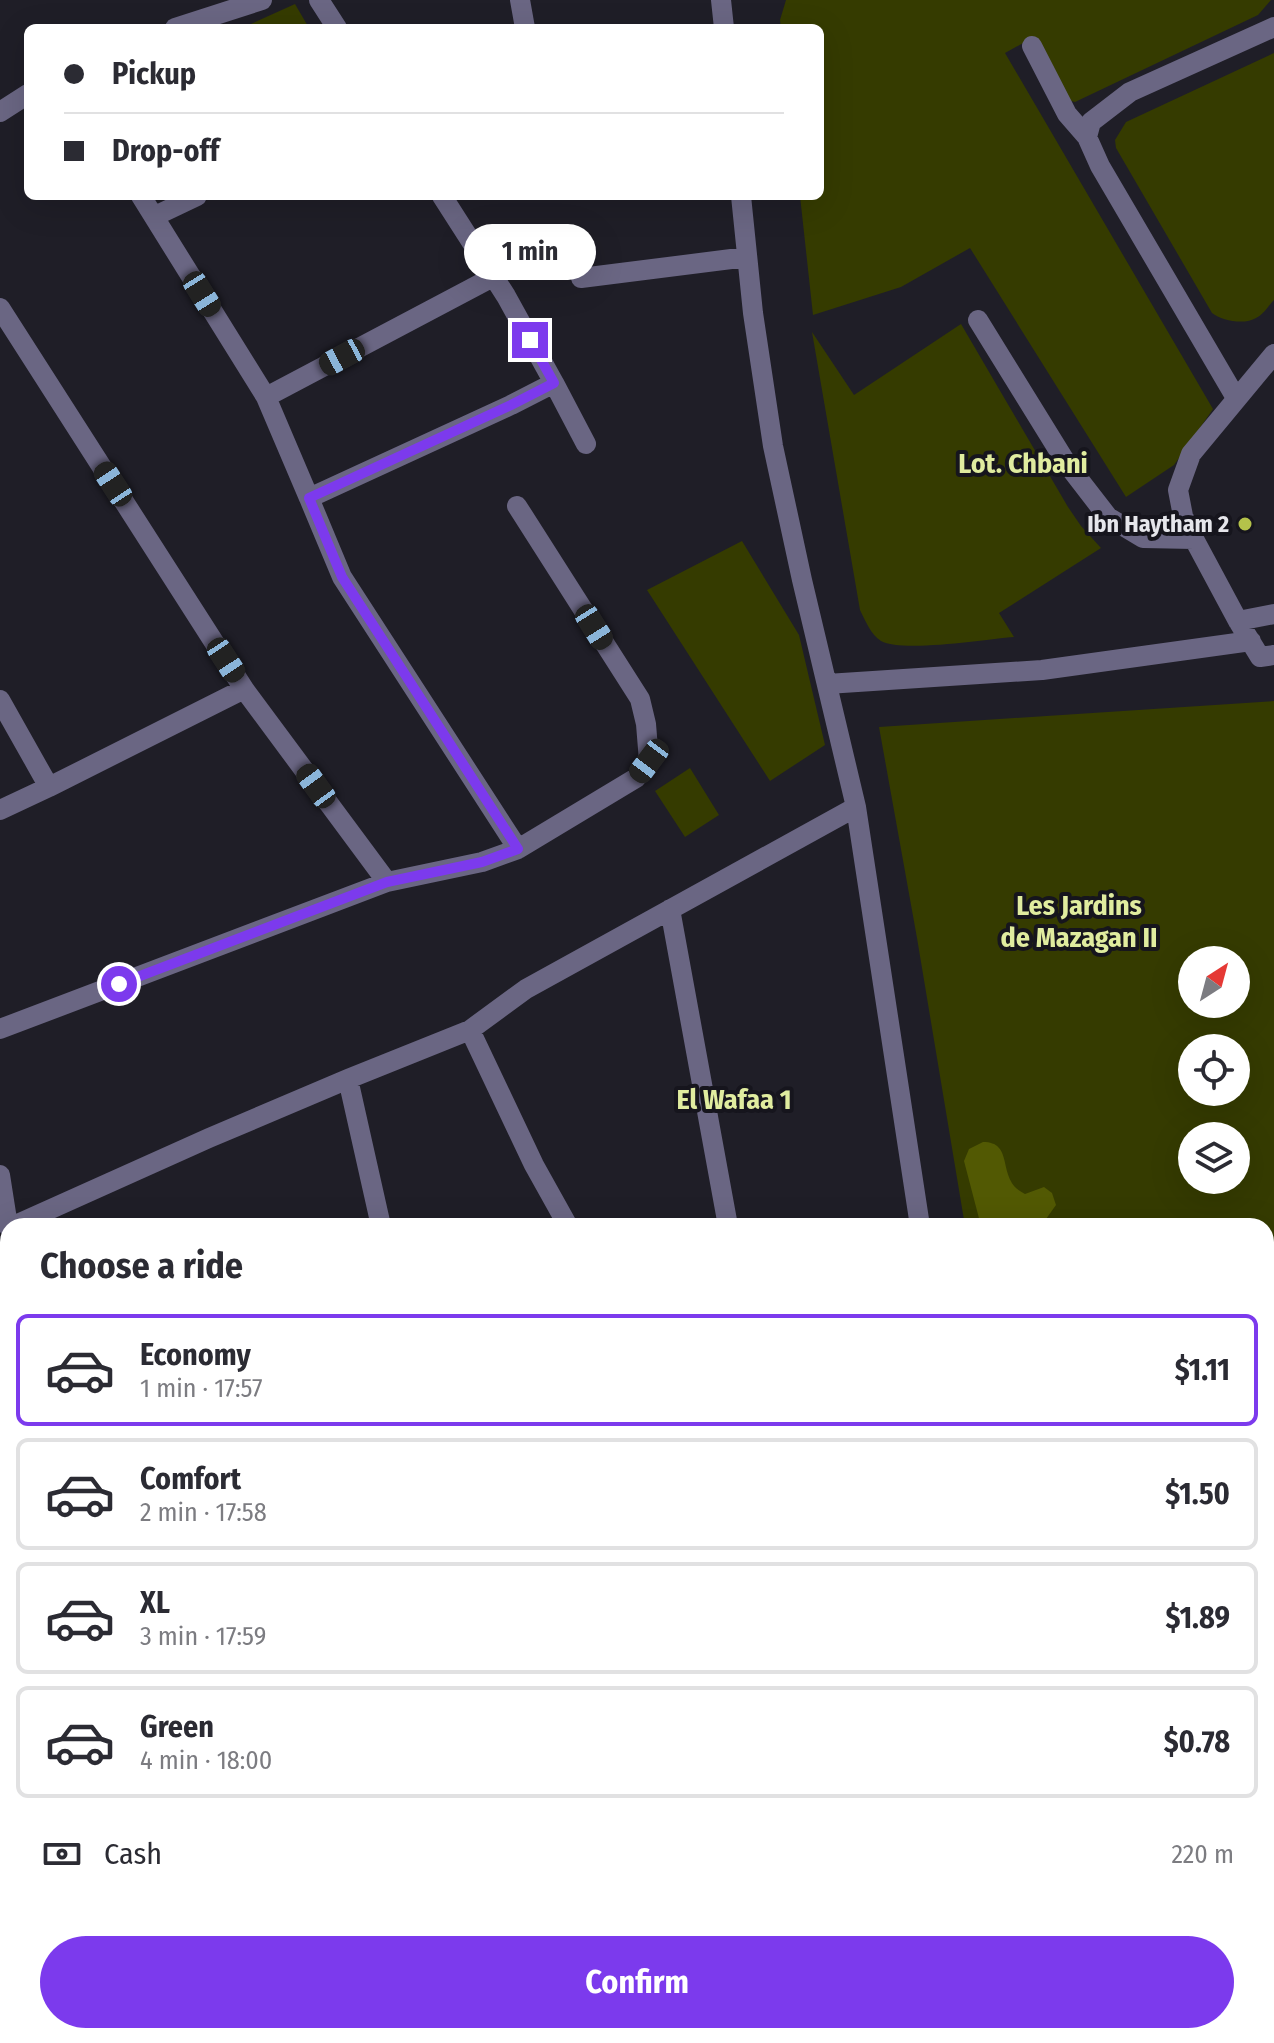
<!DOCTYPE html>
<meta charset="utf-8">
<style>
:root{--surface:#fff;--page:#f7f7f7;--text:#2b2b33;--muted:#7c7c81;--line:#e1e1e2;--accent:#7c3aed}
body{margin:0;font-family:"Fira Sans Condensed",sans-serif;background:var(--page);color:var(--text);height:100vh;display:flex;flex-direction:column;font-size:30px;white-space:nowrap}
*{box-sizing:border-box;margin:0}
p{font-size:26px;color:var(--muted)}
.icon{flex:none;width:44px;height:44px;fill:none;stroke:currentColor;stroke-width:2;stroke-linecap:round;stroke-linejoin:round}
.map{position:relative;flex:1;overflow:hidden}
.sheet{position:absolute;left:0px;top:1218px;width:1274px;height:826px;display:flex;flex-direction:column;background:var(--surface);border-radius:24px 24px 0 0;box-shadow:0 8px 32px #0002}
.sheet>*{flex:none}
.top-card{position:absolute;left:24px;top:24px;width:800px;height:176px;border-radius:12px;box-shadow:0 8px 32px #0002;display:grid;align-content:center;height:176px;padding:0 40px;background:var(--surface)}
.needle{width:52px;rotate:36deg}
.tools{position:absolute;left:1178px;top:946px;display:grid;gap:16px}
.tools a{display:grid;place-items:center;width:72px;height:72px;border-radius:50%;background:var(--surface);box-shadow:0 8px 32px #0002;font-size:40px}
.end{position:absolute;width:36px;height:36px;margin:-18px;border:10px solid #7c3aed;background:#fff;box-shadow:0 0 0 4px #fff}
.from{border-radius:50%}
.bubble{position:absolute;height:56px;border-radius:28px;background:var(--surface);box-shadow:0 8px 32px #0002;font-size:26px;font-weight:700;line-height:56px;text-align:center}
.car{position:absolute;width:24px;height:48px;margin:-24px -12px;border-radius:10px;box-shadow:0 0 6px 2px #0007;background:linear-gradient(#222 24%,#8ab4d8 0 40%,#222 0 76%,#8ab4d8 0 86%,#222 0)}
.top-card b{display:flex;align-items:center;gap:28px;height:76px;font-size:30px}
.top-card b+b{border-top:2px solid var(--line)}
.top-card i{width:20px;height:20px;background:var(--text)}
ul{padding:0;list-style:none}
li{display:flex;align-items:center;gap:24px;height:112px;margin:0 16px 12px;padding:0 24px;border:4px solid var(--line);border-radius:12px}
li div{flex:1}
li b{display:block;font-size:30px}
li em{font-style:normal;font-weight:700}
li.current{border-color:var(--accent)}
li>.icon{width:72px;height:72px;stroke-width:1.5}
h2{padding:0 40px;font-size:36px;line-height:96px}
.pay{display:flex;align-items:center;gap:20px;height:88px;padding:0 40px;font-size:30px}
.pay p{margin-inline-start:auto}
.button{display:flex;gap:16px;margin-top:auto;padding:16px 40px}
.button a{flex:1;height:92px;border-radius:48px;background:var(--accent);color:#fff;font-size:32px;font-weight:700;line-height:92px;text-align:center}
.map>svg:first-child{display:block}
.green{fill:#353b00;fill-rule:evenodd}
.water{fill:#525903}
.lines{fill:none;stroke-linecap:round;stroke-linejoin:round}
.minor{stroke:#6a6683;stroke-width:20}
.route{stroke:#7c3aed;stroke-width:10}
.poi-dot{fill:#b4c24a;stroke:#16151d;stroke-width:3}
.labels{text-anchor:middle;stroke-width:8;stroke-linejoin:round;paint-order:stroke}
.poi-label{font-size:24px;font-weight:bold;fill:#e6e6eb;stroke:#16151d;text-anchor:end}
.quarter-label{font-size:28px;font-weight:bold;fill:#e0ec9f;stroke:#16151d}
</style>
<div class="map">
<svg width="1274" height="2043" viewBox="0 0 1274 2043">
<rect width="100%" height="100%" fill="#1f1e27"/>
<path class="green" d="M786,0H1271L1258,15L1075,102L1067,100L1034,37L1005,53L1213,409L1174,465L1126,497L970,248L901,287L813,315L800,196H820V28H781L780,20Z
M295,4L309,28H242Z
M1274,53V300C1269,305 1263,315 1256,318C1245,325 1222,321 1212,313L1116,148L1115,140L1126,122Z
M961,324L1068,507L1081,526L1101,548L999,613L1014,637C986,639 903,653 881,641C871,635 865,620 860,610L812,332L854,395Z
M742,541L799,635L825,745L770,781L647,590Z
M1274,701V1421L1266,1422V1226H965L917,938L879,727ZM1192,960H1236V1004H1192ZM1192,1048H1236V1092H1192ZM1192,1136H1236V1180H1192Z
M690,768L719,815L685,837L655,791Z
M1274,1690V2043H1102L1100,2036H1266V1691Z
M8,1772V1900L0,1901V1773Z
M8,1972V2036H384L385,2043H0V1973Z
M656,2036H1021L1023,2043H657Z"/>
<path class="water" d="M983,1142C1016,1142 995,1180 1025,1194L1044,1187L1052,1193L1056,1205L1041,1226H981L964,1161L969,1149Z"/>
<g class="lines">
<path class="minor" d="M319,0L337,28
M520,0L525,28
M721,0L724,28
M175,28L262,0
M1032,46L1067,114L1087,137
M0,112L28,94
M141,196L266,397L309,498
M741,196L753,313L773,446L802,580L856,807L920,1226
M155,216L197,196
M581,278L747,257
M0,308L244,689L49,787
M978,320L1067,464L1108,517L1143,538L1194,539
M1274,354L1191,454L1178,490L1183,516L1194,539L1238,621L1260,657L1274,655
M554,383L586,444
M266,397L493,277
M1236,398L1100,166L1087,137L1091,122L1130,92L1274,27
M517,506L640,699L646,724L649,761L636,778L518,849
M1238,621L1274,614
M827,684L1042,670L1251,641
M244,689L387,882
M0,700L49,787L0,810
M670,909L728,1226
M0,1029L387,882L482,862L518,849L342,577L309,498L511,405L554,383L506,296L442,196
M470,1030L534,1165L568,1226
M348,1079L381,1226
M0,1175L8,1226
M13,1226L209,1138L348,1079L470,1030L526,989L856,807
M0,1404L8,1400
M0,1589L8,1588
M0,1755H8
M0,1917L8,1916
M631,2036L632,2043
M1042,2036L1043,2043"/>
</g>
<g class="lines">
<path class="route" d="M119,984L387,882L482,862L518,849L342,577L309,498L511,405L554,383L530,340"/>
</g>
<circle class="poi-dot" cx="1245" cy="524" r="8"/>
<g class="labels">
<g class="poi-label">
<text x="1229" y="532">Ibn Haytham 2</text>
</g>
<g class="quarter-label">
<text x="1023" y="473">Lot. Chbani</text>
<text x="1079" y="915">Les Jardins<tspan x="1079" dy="32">de Mazagan II</tspan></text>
<text x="734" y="1109">El Wafaa 1</text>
</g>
</g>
</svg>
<div class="tools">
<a><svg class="needle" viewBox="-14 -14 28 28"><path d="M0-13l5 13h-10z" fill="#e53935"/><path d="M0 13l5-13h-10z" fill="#7c7c81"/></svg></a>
<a><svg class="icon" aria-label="locate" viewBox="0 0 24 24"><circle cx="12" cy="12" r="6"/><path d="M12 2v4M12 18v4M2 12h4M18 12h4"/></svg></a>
<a><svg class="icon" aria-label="layers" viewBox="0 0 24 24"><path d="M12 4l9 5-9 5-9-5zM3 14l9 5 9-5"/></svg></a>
</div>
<i class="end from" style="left:119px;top:984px"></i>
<i class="end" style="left:530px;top:340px"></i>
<div class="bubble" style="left:464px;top:224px;width:132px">1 min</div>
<i class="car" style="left:202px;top:294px;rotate:148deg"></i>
<i class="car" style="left:342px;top:357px;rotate:242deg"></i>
<i class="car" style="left:113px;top:484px;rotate:327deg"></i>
<i class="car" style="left:594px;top:627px;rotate:148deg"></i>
<i class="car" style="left:226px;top:660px;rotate:147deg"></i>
<i class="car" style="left:649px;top:761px;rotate:217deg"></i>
<i class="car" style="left:316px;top:786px;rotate:324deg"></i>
<div class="top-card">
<b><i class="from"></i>Pickup</b>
<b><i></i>Drop-off</b>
</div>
<section class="sheet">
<h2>Choose a ride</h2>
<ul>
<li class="current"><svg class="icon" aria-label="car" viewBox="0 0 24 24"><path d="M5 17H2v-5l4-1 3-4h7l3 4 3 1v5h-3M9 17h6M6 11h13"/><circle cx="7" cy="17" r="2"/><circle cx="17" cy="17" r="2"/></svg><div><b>Economy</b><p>1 min · 17:57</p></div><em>$1.11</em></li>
<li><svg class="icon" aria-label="car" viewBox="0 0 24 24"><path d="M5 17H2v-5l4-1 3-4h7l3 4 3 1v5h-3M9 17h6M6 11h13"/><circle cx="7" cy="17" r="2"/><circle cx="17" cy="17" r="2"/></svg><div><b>Comfort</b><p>2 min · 17:58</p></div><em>$1.50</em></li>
<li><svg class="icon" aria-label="car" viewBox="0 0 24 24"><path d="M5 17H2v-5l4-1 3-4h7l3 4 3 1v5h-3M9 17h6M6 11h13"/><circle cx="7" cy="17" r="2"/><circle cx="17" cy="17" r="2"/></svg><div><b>XL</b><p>3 min · 17:59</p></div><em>$1.89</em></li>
<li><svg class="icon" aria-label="car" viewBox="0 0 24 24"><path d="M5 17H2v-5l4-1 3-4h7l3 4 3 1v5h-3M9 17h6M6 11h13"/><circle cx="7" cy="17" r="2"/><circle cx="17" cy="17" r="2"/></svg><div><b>Green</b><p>4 min · 18:00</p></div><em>$0.78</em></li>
</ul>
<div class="pay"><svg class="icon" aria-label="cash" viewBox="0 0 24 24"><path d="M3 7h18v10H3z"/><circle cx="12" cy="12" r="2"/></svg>Cash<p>220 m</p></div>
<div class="button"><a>Confirm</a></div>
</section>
</div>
